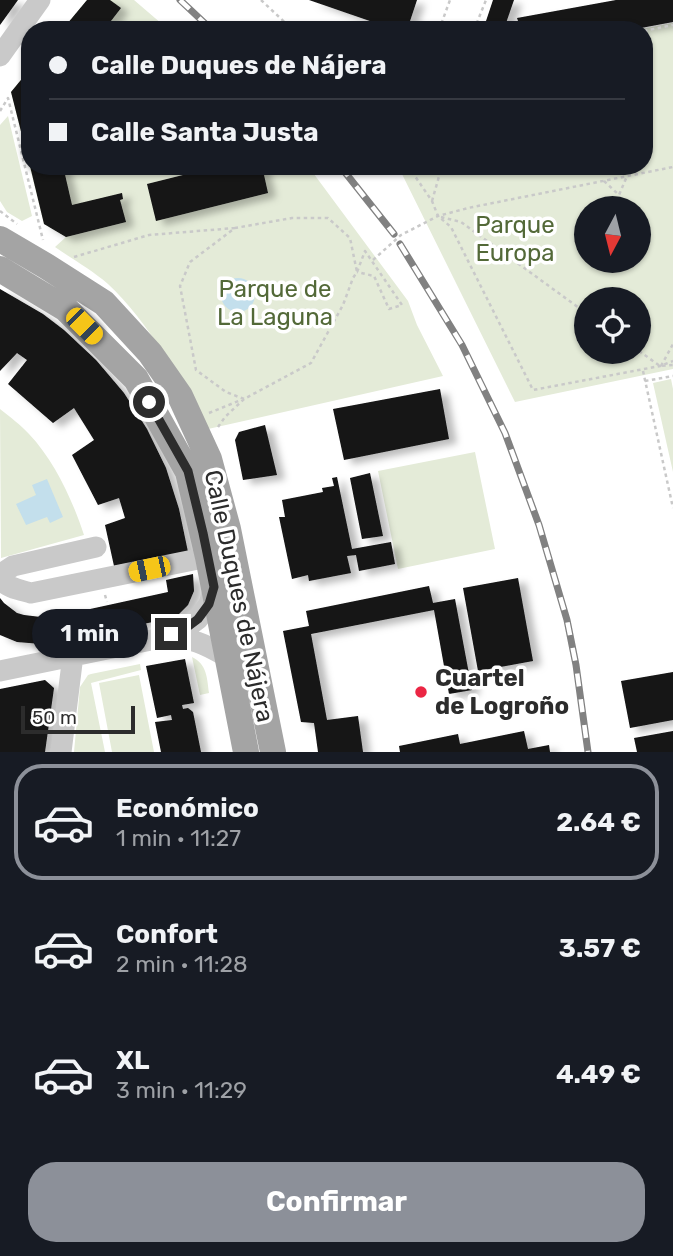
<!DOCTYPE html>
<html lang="es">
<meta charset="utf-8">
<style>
:root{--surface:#171b24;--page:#242831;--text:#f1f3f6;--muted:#9ea1a6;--line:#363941;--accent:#8c9099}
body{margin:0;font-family:Rubik,sans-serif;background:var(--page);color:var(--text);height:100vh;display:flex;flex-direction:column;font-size:26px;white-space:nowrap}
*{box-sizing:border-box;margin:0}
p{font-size:23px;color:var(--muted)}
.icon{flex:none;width:38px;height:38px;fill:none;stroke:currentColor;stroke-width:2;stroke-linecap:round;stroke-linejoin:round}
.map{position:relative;height:752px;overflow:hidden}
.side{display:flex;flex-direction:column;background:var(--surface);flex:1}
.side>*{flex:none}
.top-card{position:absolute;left:21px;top:21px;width:632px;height:154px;border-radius:28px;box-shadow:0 2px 5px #0004;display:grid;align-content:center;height:154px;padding:0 28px;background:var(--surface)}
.needle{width:46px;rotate:187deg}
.fabs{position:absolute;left:574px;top:196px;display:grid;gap:14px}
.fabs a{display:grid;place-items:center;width:77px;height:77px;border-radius:50%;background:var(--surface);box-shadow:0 2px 5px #0004;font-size:35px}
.scale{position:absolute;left:21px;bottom:18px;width:114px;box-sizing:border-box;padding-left:7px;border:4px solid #2c2c2c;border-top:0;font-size:19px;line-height:24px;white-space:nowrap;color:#2c2c2c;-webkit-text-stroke:5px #fff;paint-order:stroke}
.end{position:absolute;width:32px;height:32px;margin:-16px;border:9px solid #2c2c2c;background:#fff;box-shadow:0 0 0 4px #fff}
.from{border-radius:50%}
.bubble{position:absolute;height:49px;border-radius:24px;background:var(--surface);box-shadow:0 2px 5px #0004;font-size:23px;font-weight:700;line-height:49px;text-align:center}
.car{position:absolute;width:21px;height:42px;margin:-21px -10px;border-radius:9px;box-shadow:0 0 5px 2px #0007;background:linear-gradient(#f5c518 24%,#345 0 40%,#f5c518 0 76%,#345 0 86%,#f5c518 0)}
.top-card b{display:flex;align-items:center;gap:24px;height:66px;font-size:26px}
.top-card b+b{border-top:2px solid var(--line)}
.top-card i{width:18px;height:18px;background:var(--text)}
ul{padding:12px 0 0;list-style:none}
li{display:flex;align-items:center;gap:21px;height:116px;margin:0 14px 10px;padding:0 14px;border:4px solid transparent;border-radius:28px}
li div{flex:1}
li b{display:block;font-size:26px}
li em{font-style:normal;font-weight:700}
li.selected{border-color:var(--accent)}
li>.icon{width:63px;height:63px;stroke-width:1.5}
.cta{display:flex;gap:14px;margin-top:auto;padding:14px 28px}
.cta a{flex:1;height:80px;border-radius:28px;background:var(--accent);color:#fff;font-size:28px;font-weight:700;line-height:80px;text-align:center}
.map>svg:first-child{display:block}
.green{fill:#e4ebd8;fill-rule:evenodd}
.water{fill:#c3dfec}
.building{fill:#131313;filter:url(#shadow)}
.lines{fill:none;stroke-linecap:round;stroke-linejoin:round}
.path{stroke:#c9c9c9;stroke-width:2.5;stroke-dasharray:3.5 3.5;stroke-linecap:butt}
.minor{stroke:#c9c9c9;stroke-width:21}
.major{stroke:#a4a4a4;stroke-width:26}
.rail-casing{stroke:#818181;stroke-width:7}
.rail{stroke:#fff;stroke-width:4.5;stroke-dasharray:13;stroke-linecap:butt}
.route{stroke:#2c2c2c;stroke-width:9}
.poi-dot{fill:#eb2644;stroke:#fff;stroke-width:2.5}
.labels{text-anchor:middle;stroke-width:7;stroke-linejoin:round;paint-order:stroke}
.park-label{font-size:24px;fill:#536938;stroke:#fff}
.street-label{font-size:24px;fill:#2c2c2c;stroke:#fff}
.poi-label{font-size:24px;font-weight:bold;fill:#2c2c2c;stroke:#fff;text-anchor:start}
</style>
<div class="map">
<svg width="673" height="752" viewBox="0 0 673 752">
<defs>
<filter id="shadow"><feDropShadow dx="8" dy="4.5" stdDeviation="3.5" flood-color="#0004"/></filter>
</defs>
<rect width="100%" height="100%" fill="#fff"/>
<path class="green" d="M87,0H134L169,30H62Z
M673,23V369L515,402L398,166H644V30H636ZM586,208H639V261H586ZM586,299H639V352H586Z
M30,69V166H308L408,301L417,325L443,376L208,429C179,380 150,323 108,284C92,270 72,259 55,247L66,237L44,224L11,92Z
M8,116L32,216L22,221L7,212L0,201V125Z
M671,379L673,389V472L653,383Z
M0,409C10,417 21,425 29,434C54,460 73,501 84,535L1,558Z
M475,452L495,549L398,569L378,471Z
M192,657C207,664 207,678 209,693L200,695Z
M140,664L141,670L91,683L105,752H74L80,687L88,675L91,674Z
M139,675L154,752H112L99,683Z"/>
<path class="water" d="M221 295a17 17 0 1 1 34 0a17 17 0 1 1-34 0Z
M47,479L63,517L50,523L47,517L26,525L16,504L36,495L32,485Z"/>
<path class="building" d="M0,0H18L0,25Z
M87,0H110L121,8L104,30H62Z
M309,0H417L407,30H396Z
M493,0H514L506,23H507L518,21L517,18L616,0H673V22L630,30H483Z
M30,69V163H29L11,92Z
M30,166H63L72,205L122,193L123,199L120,200L126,222L66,237L44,224Z
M219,166H262L268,193L156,221L147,184Z
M0,289L43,314L64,330L96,360L124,393L147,429L166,468L179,509L188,552L114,566L105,525L125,518L119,498L98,505L72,455L94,440L74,408L53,423L8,384L27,360L17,353L0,371Z
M440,389L449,439L344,460L333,409Z
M265,425L277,475L243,480L235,440L239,432Z
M370,473L383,536L362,539L350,478Z
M337,477L352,549L391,542L395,564L359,571L356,555L347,556L351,573L309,581L308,575L292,579L279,517H285L282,500L323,492L322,488L334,486L332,478Z
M193,574L194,591L188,605L179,614L168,619L42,644L17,642L0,635V598L4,603L17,613L24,615L49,618L168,592L166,580Z
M518,578L533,661L478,671L463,588Z
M429,586L433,603L455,599L472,690L449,694L434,610L311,634L327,720L358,716L363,752H318L314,723L301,722L283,631L309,626L306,611Z
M185,659L194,703L182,705L183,709L188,708L193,712L201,752H161L155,722L172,720L171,715L157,718L146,666Z
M673,672V720L630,728L621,681Z
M45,680L54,688L45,752H0V689Z
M524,731L528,749L549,745L550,752H400L399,746L458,734L460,744Z
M673,731V752H637L634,738Z"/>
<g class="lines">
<path class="path" d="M261,0L293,30
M439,30L450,0
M474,30L486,0
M644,31L673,25
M0,111L8,98L43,240
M408,166L432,201L438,216L451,227L533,390L660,366L673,361
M604,181L619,195L627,176
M432,201L442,166
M0,211L17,224
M441,217L461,222L586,313
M74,257L149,235L235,228
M373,260L401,235L438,216L468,208L673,167
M639,351L660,366L673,365
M661,366L673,344
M643,371L673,508
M645,381L673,376
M244,399L226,392L196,370L180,286L190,262L235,228L292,218H328L350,238L357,272
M209,413L241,400
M218,427L225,417L244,399L311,363L343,305L353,278L357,272L365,251L402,305L389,309L374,276L357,272
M105,595L107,602"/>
<path class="minor" d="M0,56L40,0
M0,579C7,588 20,590 31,593L208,557
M0,579L4,572L13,566L96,547
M165,638C191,637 205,644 227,657
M0,671L156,639L186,628L198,619L209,604L214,587
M61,752L73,655"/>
<path class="major" d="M0,239L46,266L104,303L150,353L180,396L209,459L228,529L273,752
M0,269L66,309L136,379L188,472L208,557L246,752"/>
<g class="rail-casing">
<path id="rail" d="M180,0L212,30
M340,166L394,234
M400,244L462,345L505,433L539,525L567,620L576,665L588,752"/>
</g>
<use href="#rail" class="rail"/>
</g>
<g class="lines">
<path class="route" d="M149,402L188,471L203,533L214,587L209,604L198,619L186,628L171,634"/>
</g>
<circle class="poi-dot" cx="421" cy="692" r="7"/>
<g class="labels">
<g class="park-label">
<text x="515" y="233">Parque<tspan x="515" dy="28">Europa</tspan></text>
<text x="275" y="297">Parque de<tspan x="275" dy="28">La Laguna</tspan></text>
</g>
<g class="street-label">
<text transform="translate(239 596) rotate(78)" y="8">Calle Duques de Nájera</text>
</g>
<g class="poi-label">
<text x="435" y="686">Cuartel<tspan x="435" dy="28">de Logroño</tspan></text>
</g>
</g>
</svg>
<div class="fabs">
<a><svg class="needle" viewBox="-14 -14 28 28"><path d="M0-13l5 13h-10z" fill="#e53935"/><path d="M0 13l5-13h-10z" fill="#9ea1a6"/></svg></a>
<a><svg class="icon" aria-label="locate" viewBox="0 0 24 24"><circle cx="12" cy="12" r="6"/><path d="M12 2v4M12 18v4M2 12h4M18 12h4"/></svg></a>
</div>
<div class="scale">50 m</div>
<i class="end from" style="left:149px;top:402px"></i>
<i class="end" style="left:171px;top:634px"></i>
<div class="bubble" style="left:32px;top:609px;width:116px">1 min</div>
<i class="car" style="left:84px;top:326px;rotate:135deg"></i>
<i class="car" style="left:149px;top:569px;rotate:258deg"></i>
<div class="top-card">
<b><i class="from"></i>Calle Duques de Nájera</b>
<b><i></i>Calle Santa Justa</b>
</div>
</div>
<section class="side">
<ul>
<li class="selected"><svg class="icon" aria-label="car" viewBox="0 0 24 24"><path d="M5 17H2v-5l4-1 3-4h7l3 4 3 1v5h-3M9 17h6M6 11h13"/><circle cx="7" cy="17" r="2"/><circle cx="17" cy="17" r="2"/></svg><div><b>Económico</b><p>1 min · 11:27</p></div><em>2.64 €</em></li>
<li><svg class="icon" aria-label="car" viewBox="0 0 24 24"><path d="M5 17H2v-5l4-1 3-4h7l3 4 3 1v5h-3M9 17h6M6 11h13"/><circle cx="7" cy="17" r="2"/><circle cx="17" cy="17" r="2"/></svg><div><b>Confort</b><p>2 min · 11:28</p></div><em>3.57 €</em></li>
<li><svg class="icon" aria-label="car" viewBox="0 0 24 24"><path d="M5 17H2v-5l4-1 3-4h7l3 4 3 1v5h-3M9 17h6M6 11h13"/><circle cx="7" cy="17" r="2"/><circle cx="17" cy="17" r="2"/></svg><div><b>XL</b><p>3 min · 11:29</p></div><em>4.49 €</em></li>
</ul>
<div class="cta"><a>Confirmar</a></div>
</section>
